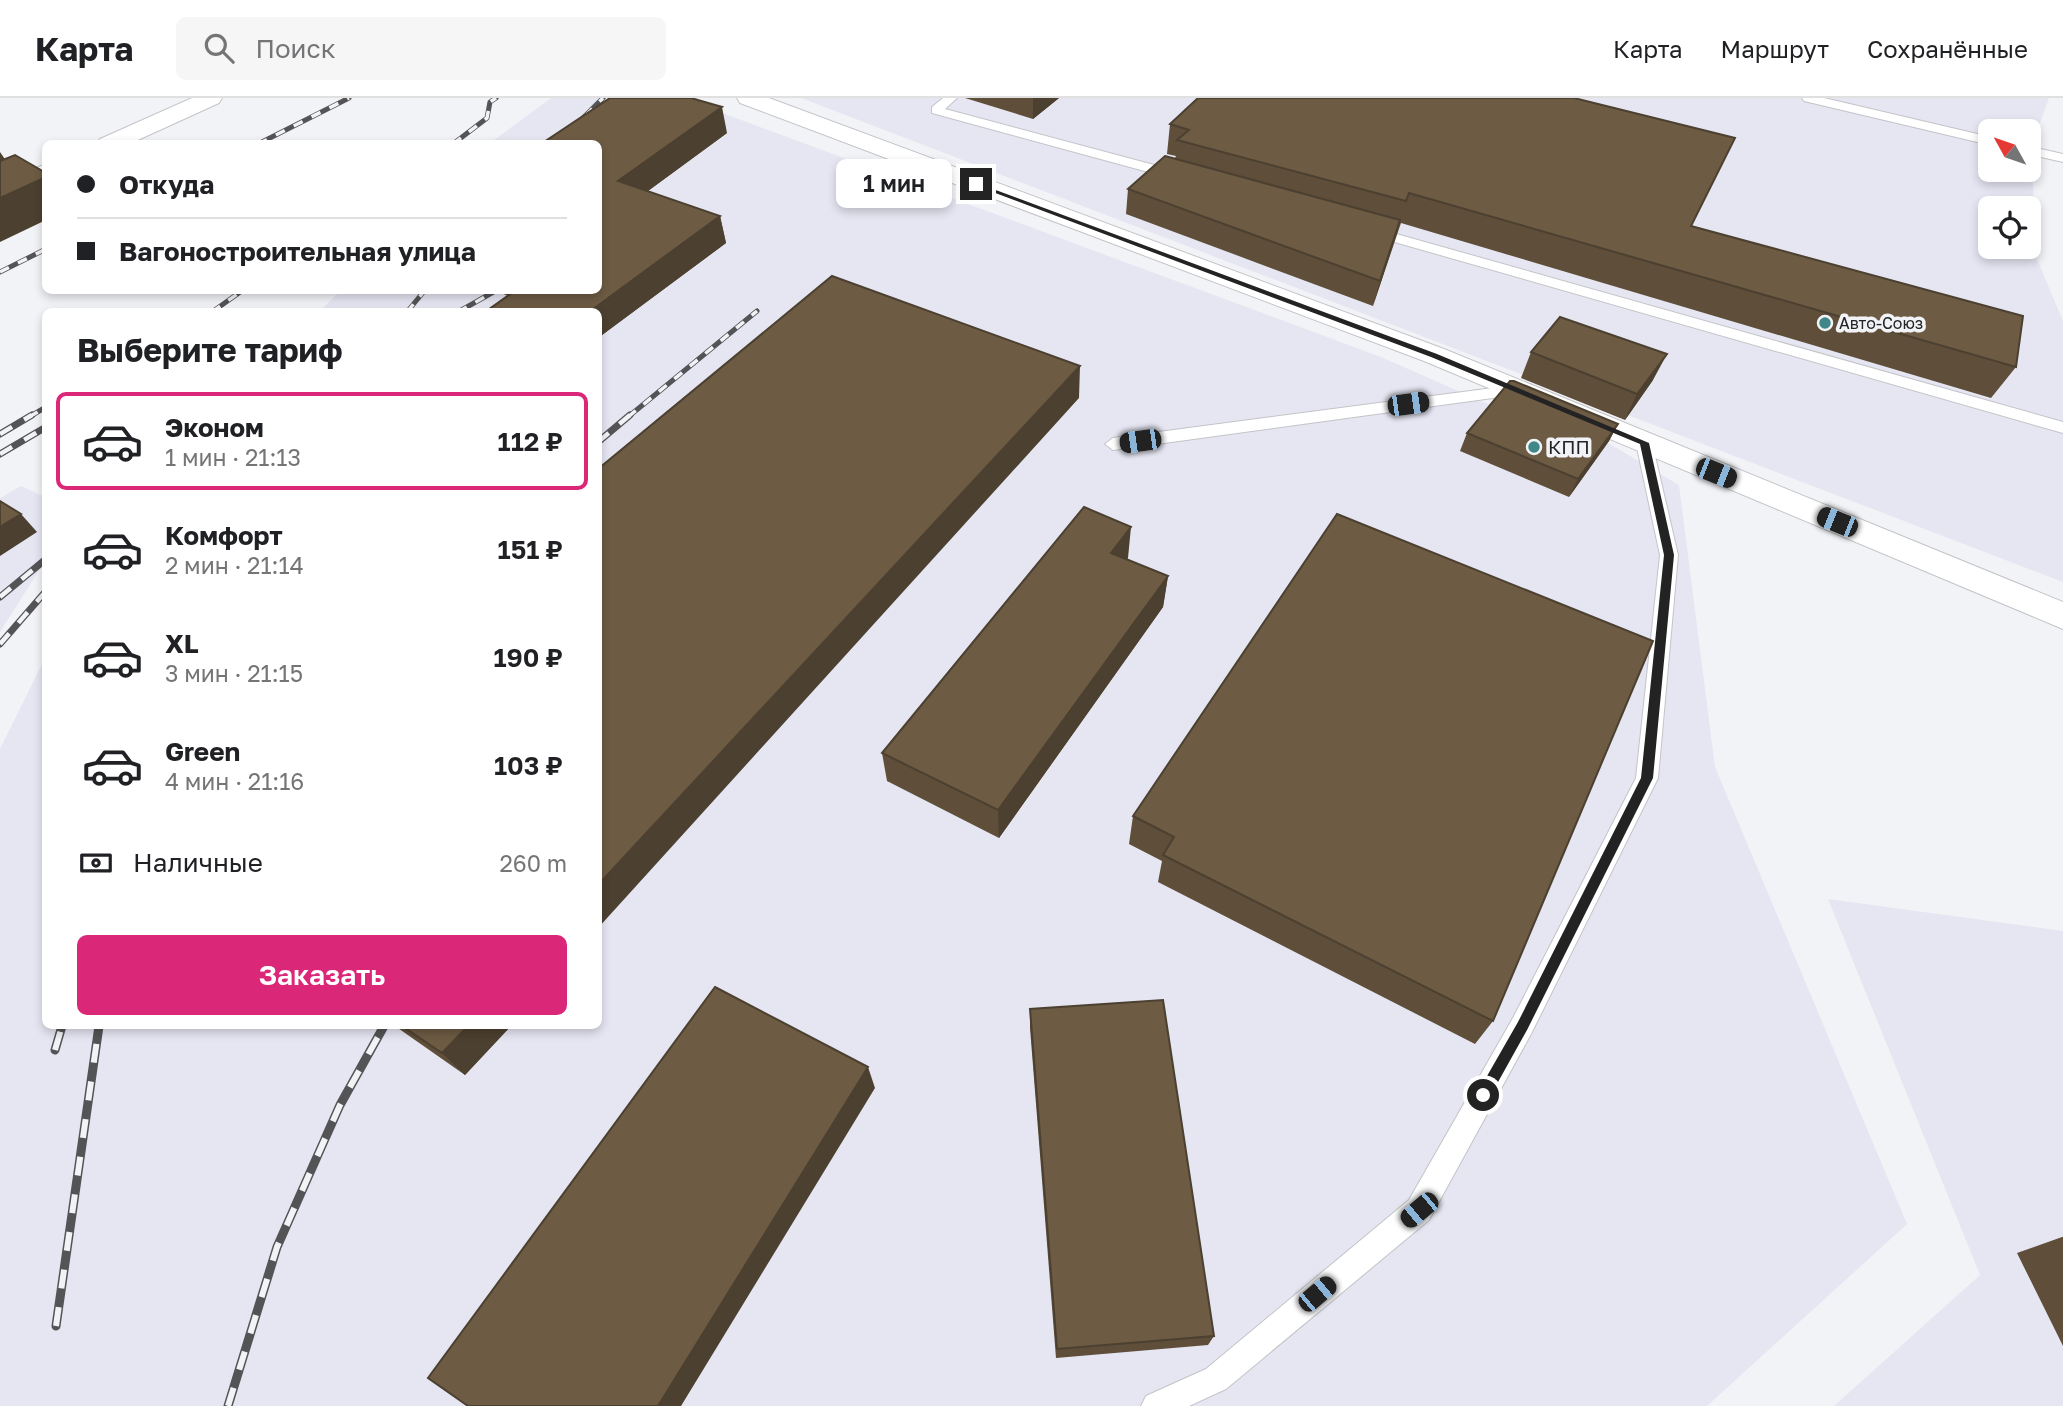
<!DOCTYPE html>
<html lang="ru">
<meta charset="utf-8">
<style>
:root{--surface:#fff;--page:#f6f6f6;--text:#202124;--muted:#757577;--line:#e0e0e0;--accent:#db2777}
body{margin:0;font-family:"Golos Text",sans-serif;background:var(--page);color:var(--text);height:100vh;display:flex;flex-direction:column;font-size:26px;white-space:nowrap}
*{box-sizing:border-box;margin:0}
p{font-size:23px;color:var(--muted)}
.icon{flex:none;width:38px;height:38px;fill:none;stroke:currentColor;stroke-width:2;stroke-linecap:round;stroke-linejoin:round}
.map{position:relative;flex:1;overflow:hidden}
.panel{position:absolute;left:42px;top:210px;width:560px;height:721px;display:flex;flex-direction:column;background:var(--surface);border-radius:10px;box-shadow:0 4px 10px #0003}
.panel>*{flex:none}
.top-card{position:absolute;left:42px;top:42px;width:560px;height:154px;border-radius:10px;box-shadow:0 4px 10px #0003;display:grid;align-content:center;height:154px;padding:0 35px;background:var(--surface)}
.needle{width:46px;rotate:310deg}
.controls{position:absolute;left:1978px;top:21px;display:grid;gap:14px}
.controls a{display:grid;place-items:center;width:63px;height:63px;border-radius:10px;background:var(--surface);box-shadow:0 4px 10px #0003;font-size:35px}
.end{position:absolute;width:32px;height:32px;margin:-16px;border:9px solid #232324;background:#fff;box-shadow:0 0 0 4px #fff}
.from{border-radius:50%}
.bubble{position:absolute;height:49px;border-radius:10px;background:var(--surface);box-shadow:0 4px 10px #0003;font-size:23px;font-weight:600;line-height:49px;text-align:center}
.car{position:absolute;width:21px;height:42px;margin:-21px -10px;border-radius:9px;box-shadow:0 0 5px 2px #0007;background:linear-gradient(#222 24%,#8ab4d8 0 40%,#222 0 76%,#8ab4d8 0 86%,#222 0)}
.top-card b{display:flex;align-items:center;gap:24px;height:66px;font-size:26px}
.top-card b+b{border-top:2px solid var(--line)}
.top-card i{width:18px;height:18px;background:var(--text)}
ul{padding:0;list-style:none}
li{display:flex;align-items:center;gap:21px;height:98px;margin:0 14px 10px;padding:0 21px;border:4px solid transparent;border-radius:10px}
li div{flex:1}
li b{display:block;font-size:26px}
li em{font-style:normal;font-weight:600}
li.on{border-color:var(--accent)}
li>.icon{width:63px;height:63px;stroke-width:1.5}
h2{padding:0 35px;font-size:32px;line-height:84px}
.pay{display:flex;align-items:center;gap:18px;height:77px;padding:0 35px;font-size:26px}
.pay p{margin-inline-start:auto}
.primary-button{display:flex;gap:14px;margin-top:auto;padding:14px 35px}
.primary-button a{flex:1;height:80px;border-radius:10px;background:var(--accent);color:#fff;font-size:28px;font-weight:600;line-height:80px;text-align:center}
header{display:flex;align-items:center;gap:42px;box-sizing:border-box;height:98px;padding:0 35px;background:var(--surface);border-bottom:2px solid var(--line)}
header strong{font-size:33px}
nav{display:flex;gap:38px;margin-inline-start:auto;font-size:24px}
.search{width:490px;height:63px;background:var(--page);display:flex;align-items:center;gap:18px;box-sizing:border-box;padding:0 24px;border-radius:10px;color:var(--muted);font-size:26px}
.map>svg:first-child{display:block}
.built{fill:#e5e6f2;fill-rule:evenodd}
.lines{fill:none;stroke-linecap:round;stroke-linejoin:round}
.service-casing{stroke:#c3c4c8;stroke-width:2}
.minor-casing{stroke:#c3c4c8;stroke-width:2}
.secondary-casing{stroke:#c3c4c8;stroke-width:2}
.service{fill:#fff;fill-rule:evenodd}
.minor{fill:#fff;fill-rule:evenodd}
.secondary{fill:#fff;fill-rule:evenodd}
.rail-far2-casing{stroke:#545456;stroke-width:5}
.rail-far1-casing{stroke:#545456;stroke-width:7}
.rail-casing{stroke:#545456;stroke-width:9}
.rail-far2{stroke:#f2f3f7;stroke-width:3.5;stroke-dasharray:10;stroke-linecap:butt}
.rail-far1{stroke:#f2f3f7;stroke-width:4.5;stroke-dasharray:14;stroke-linecap:butt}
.rail{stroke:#f2f3f7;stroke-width:6;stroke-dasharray:19;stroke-linecap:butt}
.wall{fill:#5e4e3a}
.shaded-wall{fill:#4c4030}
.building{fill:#6d5b44;stroke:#4c4030;stroke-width:2}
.route{fill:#232324}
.poi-dot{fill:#3f8788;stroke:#f2f3f7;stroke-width:2.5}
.labels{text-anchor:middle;stroke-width:7;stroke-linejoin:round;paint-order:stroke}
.far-poi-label{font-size:16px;fill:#232324;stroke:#f2f3f7;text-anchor:start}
.poi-label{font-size:19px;fill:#232324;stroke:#f2f3f7;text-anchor:start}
</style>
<header>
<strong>Карта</strong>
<div class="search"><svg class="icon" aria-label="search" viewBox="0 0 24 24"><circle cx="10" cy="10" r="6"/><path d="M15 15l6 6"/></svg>Поиск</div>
<nav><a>Карта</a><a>Маршрут</a><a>Сохранённые</a></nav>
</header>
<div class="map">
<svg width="2063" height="1308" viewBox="0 0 2063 1308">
<rect width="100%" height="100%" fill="#f2f3f7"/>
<path class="built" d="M551,0H682L1381,259L1490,307L1608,345L1679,387L1715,669L1907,1126L1707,1308H0V651L45,560L46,928H598V214L320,213L340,193L598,192V46L490,45Z
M801,0H2049L2031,50L2037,161L2063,223V484ZM1990,33H2028V72H1990ZM1990,110H2028V149H1990Z
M21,388L45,399V463L0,534V400Z
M1828,801L2063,833V1308H1834L1980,1177Z"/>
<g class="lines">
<g class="service-casing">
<path id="service" d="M943,0H957L945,11L1184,75L1186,78L1184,81H1174L932,15V9Z
M1802,0H1824L1990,39V47L1804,3Z
M2028,48L2063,56V64L2028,56Z
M1368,128L2063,324V335L1363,135L1361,132Z
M1516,287L1522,288L1524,292L1522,296L1113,352L1105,346L1113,340Z
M1644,339L1652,345L1678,457L1658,680L1531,936L1429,1122L1226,1291L1189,1308H1141L1146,1298L1206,1271L1409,1102L1513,920L1636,680L1660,457L1636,345Z"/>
</g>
<g class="minor-casing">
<path id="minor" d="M192,0H222L219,5L129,46H96L100,41Z
M46,66V82L0,102V85Z"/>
</g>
<g class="secondary-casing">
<path id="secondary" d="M737,0H769L1444,251L2063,504V531L1424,263L740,5Z"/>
</g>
<use href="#service" class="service"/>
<use href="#minor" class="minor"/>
<use href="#secondary" class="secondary"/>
<g class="rail-far2-casing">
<path id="rail-far2" d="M258,46L349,0
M453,46L487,20L490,4L496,0
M557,46L603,0
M0,174L46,151
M212,214L243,192
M407,214L425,192
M458,214L497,192
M29,319L46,309
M628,319L757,213"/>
</g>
<g class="rail-far1-casing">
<path id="rail-far1" d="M0,336L32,317
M598,344L630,317
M0,356L46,329
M0,499L46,461
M0,546L46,493"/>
</g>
<g class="rail-casing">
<path id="rail" d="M55,952L62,928
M56,1228L99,928
M228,1308L277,1149L340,1007L384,928"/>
</g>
<use href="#rail-far2" class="rail-far2"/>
<use href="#rail-far1" class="rail-far1"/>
<use href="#rail" class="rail"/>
</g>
<path class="wall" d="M965,0H1059L1033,21Z
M1170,26L1720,70L1691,128L2016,269L1991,300L1401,125L1373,208L1126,116L1128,91L1175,60L1176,58L1167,56Z
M727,35L648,93L720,118L726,145L598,240V214L508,198L494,192H598V46Z
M1531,254L1653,282L1625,322L1521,280Z
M1618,326L1609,343L1569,399L1460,353L1467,335Z
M1337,416L1493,923L1475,946L1158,784L1162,763L1129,746L1133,718Z
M1128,460L1127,462L1168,478L1163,509L999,740L887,683L882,655Z
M1030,911L1214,1238L1208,1247L1056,1260L1030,930Z
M395,928H511L465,977Z
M2062,1139H2063V1248L2017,1155Z"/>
<path class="shaded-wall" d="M1033,0H1059L1033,21Z
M722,9L727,35L626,109L618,83Z
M0,54L15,76L0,83Z
M46,79V122L0,144V100Z
M720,118L726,145L598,240V214H589Z
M1400,122L1393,147L1373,208L1380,183Z
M1667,256L1653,282L1625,322L1637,296Z
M1080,268L1079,300L598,830V787Z
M1618,326L1609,343L1569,399L1578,381Z
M21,416L37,434L0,458V429Z
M1131,429L1128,460L1108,486L1111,455Z
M1168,478L1163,509L999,740L998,712Z
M468,928H511L465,977L442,955Z
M868,969L875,990L681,1308H658Z"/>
<path class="building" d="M610,0H691L722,9L618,83L720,118L589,214H485L516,192H598V46H541Z
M1198,0H1574L1735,40L1691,128L2023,218L2016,269L1409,95L1406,103L1177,42L1189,32L1170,26Z
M15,57L46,75V79L0,100V63Z
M1165,58L1400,122L1380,183L1128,91Z
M832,178L1080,268L598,787V371Z
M1560,219L1667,256L1637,296L1531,254Z
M1510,283H1514L1618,326L1578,381L1467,335Z
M0,403L21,416L0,429Z
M1084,409L1131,429L1111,455L1168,478L998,712L882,655Z
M1337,416L1653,543L1493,923L1163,757L1174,739L1133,718Z
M715,889L868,969L658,1308H468L428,1280Z
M1163,902L1214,1238L1057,1251L1030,911Z
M402,928H468L442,955Z"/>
<path class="route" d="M974,84L1437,256L1649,345L1674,457L1653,680L1527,932L1488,1002H1479V992L1518,924L1641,680L1664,457L1640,346L1431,259L974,87Z"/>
<g class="poi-dot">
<circle cx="1825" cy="225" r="7"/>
<circle cx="1534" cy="349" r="7"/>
</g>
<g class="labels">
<g class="far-poi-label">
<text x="1839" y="231">Авто-Союз</text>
</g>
<g class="poi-label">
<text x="1548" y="356">КПП</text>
</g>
</g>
</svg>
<div class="controls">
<a><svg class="needle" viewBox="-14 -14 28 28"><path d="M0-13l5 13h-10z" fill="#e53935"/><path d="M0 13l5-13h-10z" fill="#757577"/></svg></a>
<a><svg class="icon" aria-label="locate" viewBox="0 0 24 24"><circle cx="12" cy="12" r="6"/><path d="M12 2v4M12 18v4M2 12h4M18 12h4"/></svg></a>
</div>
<i class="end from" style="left:1483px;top:997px"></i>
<i class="end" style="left:976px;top:86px"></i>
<div class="bubble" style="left:836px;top:61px;width:116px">1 мин</div>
<i class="car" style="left:1408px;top:306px;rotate:82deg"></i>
<i class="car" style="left:1140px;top:343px;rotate:262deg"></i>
<i class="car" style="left:1716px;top:375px;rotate:112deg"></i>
<i class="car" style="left:1837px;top:424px;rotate:292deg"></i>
<i class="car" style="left:1419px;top:1112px;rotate:230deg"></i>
<i class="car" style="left:1317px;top:1196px;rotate:50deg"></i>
<div class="top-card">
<b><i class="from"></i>Откуда</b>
<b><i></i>Вагоностроительная улица</b>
</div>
<section class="panel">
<h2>Выберите тариф</h2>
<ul>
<li class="on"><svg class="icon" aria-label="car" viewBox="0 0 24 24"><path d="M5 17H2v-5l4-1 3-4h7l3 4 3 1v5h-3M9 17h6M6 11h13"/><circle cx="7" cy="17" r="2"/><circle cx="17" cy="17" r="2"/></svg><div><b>Эконом</b><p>1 мин · 21:13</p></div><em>112 ₽</em></li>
<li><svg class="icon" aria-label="car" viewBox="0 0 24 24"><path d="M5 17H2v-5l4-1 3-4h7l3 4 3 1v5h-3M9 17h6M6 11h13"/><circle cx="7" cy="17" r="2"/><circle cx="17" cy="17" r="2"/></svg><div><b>Комфорт</b><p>2 мин · 21:14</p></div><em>151 ₽</em></li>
<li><svg class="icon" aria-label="car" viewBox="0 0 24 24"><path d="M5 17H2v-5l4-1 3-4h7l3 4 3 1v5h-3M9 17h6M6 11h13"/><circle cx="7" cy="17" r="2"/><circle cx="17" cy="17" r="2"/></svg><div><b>XL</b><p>3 мин · 21:15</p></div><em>190 ₽</em></li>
<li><svg class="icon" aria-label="car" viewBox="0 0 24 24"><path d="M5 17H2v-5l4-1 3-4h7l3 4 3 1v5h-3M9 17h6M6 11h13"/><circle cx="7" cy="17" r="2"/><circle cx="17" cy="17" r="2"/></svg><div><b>Green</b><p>4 мин · 21:16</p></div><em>103 ₽</em></li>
</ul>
<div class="pay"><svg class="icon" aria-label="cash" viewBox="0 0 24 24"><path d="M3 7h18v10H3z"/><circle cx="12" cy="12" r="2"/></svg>Наличные<p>260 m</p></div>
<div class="primary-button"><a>Заказать</a></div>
</section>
</div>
